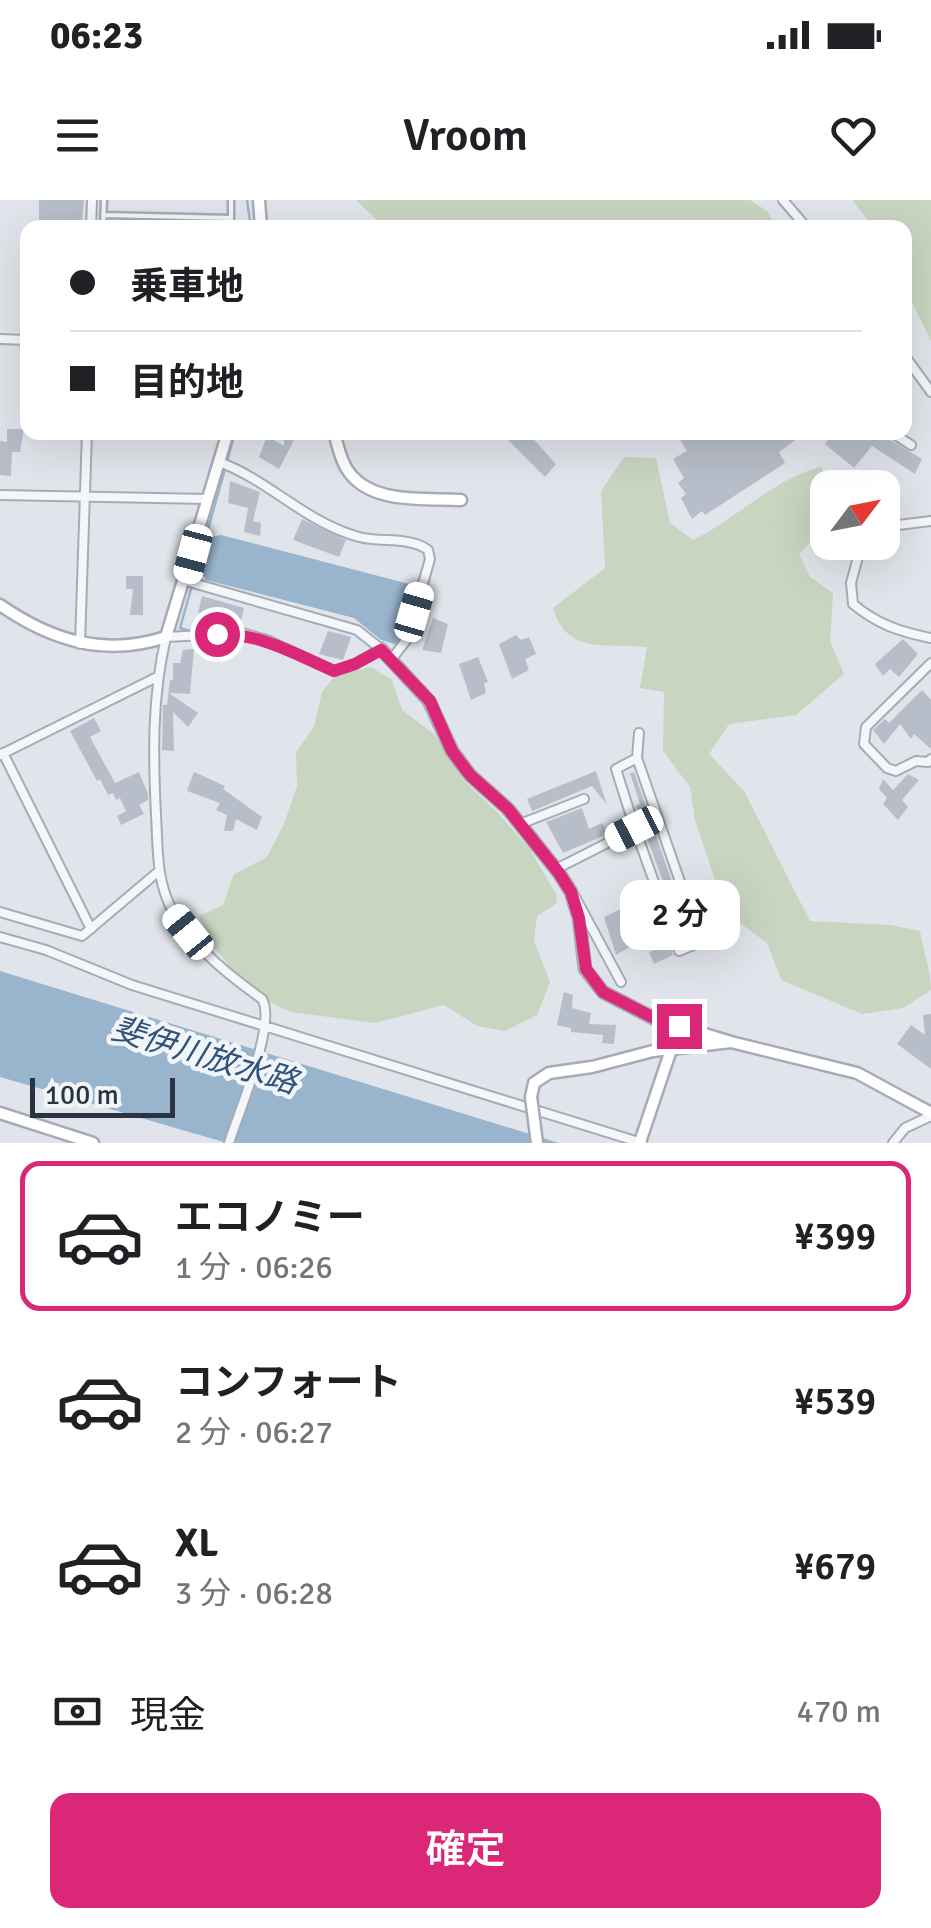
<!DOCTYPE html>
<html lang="ja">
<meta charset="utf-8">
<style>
:root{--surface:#fff;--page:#f2f2f2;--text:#202124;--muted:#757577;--line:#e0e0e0;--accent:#db2777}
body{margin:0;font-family:Signika,"Noto Sans JP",sans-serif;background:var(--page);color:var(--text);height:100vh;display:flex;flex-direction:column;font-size:38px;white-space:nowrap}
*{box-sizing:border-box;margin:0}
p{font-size:32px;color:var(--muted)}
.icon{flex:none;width:55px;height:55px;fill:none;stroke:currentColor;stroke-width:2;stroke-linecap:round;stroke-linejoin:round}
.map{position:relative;height:943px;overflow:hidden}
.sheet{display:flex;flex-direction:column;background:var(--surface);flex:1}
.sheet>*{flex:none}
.banner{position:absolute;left:20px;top:20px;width:892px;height:220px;border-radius:20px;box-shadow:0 10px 40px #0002;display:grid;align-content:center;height:220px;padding:0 50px;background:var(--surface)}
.needle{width:65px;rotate:58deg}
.tools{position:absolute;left:810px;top:270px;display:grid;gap:20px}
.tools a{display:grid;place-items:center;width:90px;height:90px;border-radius:20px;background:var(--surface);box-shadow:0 10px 40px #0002;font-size:50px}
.scale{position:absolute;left:30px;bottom:25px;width:145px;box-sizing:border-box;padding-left:10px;border:5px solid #283344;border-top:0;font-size:28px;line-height:35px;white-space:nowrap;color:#283344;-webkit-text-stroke:8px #f1f4f8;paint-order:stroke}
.end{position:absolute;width:45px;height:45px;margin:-22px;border:12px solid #db2777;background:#fff;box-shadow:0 0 0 5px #fff}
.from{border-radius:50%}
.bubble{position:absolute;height:70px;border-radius:20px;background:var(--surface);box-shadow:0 10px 40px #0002;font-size:32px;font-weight:600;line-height:70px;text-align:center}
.car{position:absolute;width:30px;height:60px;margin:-30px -15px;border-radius:12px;box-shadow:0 0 8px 2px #0007;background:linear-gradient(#fff 24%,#345 0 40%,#fff 0 76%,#345 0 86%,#fff 0)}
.banner b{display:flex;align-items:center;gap:35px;height:95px;font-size:38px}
.banner b+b{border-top:2px solid var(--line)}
.banner i{width:25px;height:25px;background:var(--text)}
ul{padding:18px 0 0;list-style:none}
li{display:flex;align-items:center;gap:30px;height:150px;margin:0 20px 15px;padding:0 30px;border:5px solid transparent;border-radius:20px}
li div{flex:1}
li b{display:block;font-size:38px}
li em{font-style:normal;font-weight:600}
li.selected{border-color:var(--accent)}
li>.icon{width:90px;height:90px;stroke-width:1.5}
.pay{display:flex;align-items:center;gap:25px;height:110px;padding:0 50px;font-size:38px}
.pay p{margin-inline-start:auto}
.button{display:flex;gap:20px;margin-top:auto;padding:20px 50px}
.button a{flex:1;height:115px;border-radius:20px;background:var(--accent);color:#fff;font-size:40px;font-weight:600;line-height:115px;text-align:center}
.status{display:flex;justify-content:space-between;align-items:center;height:70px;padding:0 50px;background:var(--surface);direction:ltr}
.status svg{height:28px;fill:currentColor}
header{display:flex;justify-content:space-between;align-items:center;height:130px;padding:0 50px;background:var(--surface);font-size:45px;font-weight:600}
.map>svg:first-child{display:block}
.green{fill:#c7d5c1}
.water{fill:#99b4cd}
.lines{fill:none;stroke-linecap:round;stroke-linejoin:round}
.stream{stroke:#99b4cd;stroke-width:2.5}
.building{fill:#b8bec9}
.lane-casing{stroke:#a6acb6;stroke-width:9}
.street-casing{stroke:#a6acb6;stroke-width:12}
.secondary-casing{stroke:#a6acb6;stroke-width:15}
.lane{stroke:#f4f6f9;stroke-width:4}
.street{stroke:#f4f6f9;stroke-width:8}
.secondary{stroke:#fff;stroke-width:10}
.secondary-bridge-casing{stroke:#a6acb6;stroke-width:15;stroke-linecap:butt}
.secondary-bridge{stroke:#fff;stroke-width:10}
.route{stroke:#db2777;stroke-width:12}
.labels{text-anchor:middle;stroke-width:9;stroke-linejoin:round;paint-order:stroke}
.water-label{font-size:32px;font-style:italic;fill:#2f537b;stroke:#f1f4f8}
</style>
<div class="status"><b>06:23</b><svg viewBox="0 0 49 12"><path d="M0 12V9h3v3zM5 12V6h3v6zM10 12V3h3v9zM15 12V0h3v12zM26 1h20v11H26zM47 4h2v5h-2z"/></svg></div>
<header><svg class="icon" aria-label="menu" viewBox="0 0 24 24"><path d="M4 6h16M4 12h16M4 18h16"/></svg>Vroom<svg class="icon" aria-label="heart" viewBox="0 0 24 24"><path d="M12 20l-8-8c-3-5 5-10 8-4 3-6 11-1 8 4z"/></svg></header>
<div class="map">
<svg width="931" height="943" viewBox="0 0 931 943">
<rect width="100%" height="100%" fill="#e1e5eb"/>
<path class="green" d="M356,0H750L767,11L777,27H380L378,21Z
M852,0H931V141L905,88V28L873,27Z
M624,257L656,258L670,323L693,340C738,318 773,279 821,267L833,287L828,288L827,325L799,354L810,377L833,393L830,441L844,474L796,515L729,524L709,554L744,591L810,721L891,725L920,731C923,753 931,769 931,790L903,808L862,814L781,780L767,743L726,713L695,620L690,587L663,551L664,492L640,488L647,447C607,443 566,455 553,408L605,368L601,291Z
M371,467L392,480L402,510L434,534L464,581L495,610L529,648L556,694L557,703L537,716L534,741L550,782L537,815L505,831L477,826L444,805L375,823L291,812L253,794L212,745L199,716L223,705L234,674L267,657L284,624L297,586L296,552L314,527L322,492L336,474Z"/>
<path class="water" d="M221,335L413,385L398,445L381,440L354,418L206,380L201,372L210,337Z
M0,771L559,943H227L0,877Z"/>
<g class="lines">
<path class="stream" d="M247,0L251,28
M227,262L235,232
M201,434L180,428L225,269
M206,439L230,440"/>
</g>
<path class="building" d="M39,0H84L82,21L78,20V28L39,23Z
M7,229H24L20,252H12L11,276L0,275V241L7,242Z
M284,232H303V240H294L279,269L259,257L267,236L284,246Z
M500,232H527L556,264L545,277Z
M675,232H795L798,238L779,252L785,263L705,315L702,311L692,319L681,298L686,294L678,283L684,278L673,259L687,251Z
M834,232H884L887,238L922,259L915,274L872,246L854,268L825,244Z
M230,281L260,292L253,321L261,323L260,336L244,332L248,308L228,303Z
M302,319L346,340L339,357L293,340Z
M126,376H143V415H130L133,389H126Z
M202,396L244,408L240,425L206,419V414L198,413Z
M433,418L448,424L441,453L422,450Z
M328,431L351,437L343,460L319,454Z
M516,435L521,440L529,437L536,454L525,459L529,470L512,479L499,444Z
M903,439L918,454L899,477L890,469L883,476L875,464Z
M194,449L190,494L169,493L198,513L188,527L173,512L174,551L162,550L163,505H167L170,480H173V463H180L183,450Z
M478,457L488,482L484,483L486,493L471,500L459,464Z
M922,490L931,500V549L914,534L911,539L900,524L884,544L873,530L885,519L889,523Z
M94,518L101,531L90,537L115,583L139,572L148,594V600L139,605L144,614L121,625L117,616L126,611L120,598L116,600L113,593L108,595L100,579L97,581L70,531Z
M596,571L607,605L592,586L532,611L527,599Z
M194,572L225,586L223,589L262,617L257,630L236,619L233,631H224L227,615L216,610L220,603L187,591Z
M634,572L680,705L673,708L646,636L650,635L636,606L640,604L630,573Z
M908,574L919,580L902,600L908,607L898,620L883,604L887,598L879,589L883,579L893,590Z
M582,608L589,629L602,623L608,634L563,653L546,622Z
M647,686L673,755L654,764L649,752L658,749L651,726L654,725L647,707L642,710L637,687Z
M627,706L632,719L626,722L637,743L616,755L604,717Z
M564,792L573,795L572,808L591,813L589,824L616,825L614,844L602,843L603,835L571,832V828L557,825Z
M931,814V869L897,844L911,825L925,835L923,815Z"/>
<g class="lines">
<g class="lane-casing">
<path id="lane" d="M103,15L231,18
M103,28L104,0
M231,28V0"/>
</g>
<g class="street-casing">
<path id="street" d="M783,0L807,28
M91,28L92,0
M0,139L28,140
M905,156L931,192
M891,232L911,245
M219,262C269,280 306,323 359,337C381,343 409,336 428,350L430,359L407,439L391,460
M0,295L208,299
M882,327L931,321
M862,342L851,383L853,404C877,424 900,432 931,438
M186,381L357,430L381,449L355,464L334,471L267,440L242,433L166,437C152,497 153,554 156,615C158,648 156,684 174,713C194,748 230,776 262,799C277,823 238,914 229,943
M80,444L87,232
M931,463L866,527L864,544L887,568L896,571L916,561L928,562L931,559
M3,553L91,729
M0,555L157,477
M520,624L584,599
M635,629L679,751L701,742L637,558
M556,669L635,629L616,569L637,558L639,533
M574,695L621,782
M0,712L82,736L159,671
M0,737L46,750L132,785L642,943
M893,943L905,928L931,916"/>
</g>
<g class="secondary-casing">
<path id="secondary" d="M259,0L261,28
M334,232C338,247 342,266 353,277C378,304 428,298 461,300
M0,405C52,441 105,457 166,437L228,232
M381,449L429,501L452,551L470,575L508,609L559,673L571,692L579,718L585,769L603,792L655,819L731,842
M531,897L534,883L549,873L592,867L653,851L731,842L857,873L931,913
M0,913L93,943
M640,942L679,826"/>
</g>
<use href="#lane" class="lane"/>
<use href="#street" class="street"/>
<use href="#secondary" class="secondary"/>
<g class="secondary-bridge-casing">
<path id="secondary-bridge" d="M531,897L537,943"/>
</g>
<use href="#secondary-bridge" class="secondary-bridge"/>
</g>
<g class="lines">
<path class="route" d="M217,434C260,433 295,454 334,471L355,464L381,450L430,501L452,551L470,575L508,609L559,673L571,692L579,718L586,769L603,792L654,818L679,826"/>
</g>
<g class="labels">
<g class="water-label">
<text transform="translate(205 855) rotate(17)" y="11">斐伊川放水路</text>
</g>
</g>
</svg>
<div class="tools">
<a><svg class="needle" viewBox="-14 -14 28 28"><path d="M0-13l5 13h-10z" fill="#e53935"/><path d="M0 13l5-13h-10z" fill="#757577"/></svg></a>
</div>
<div class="scale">100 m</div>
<i class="end from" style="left:217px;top:434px"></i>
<i class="end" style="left:679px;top:826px"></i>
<div class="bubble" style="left:620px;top:680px;width:120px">2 分</div>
<i class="car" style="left:193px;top:354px;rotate:195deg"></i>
<i class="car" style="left:414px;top:412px;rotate:16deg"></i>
<i class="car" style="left:634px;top:629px;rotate:243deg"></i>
<i class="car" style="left:188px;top:732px;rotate:321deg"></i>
<div class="banner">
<b><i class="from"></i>乗車地</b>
<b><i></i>目的地</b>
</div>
</div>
<section class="sheet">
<ul>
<li class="selected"><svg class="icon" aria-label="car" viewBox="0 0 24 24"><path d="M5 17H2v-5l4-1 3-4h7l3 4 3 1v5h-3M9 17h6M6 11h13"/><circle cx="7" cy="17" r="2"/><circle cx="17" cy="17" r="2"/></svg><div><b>エコノミー</b><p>1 分 · 06:26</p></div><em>¥399</em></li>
<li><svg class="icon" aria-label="car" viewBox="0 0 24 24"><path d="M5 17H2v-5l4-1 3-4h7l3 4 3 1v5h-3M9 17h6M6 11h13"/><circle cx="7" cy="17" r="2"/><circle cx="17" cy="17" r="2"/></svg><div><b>コンフォート</b><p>2 分 · 06:27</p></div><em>¥539</em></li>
<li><svg class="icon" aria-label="car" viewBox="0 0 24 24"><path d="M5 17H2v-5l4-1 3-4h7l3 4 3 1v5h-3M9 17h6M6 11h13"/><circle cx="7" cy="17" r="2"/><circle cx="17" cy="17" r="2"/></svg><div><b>XL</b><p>3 分 · 06:28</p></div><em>¥679</em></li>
</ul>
<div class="pay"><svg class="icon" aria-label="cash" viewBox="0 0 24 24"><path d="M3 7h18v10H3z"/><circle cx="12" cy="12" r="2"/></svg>現金<p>470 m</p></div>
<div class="button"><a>確定</a></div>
</section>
